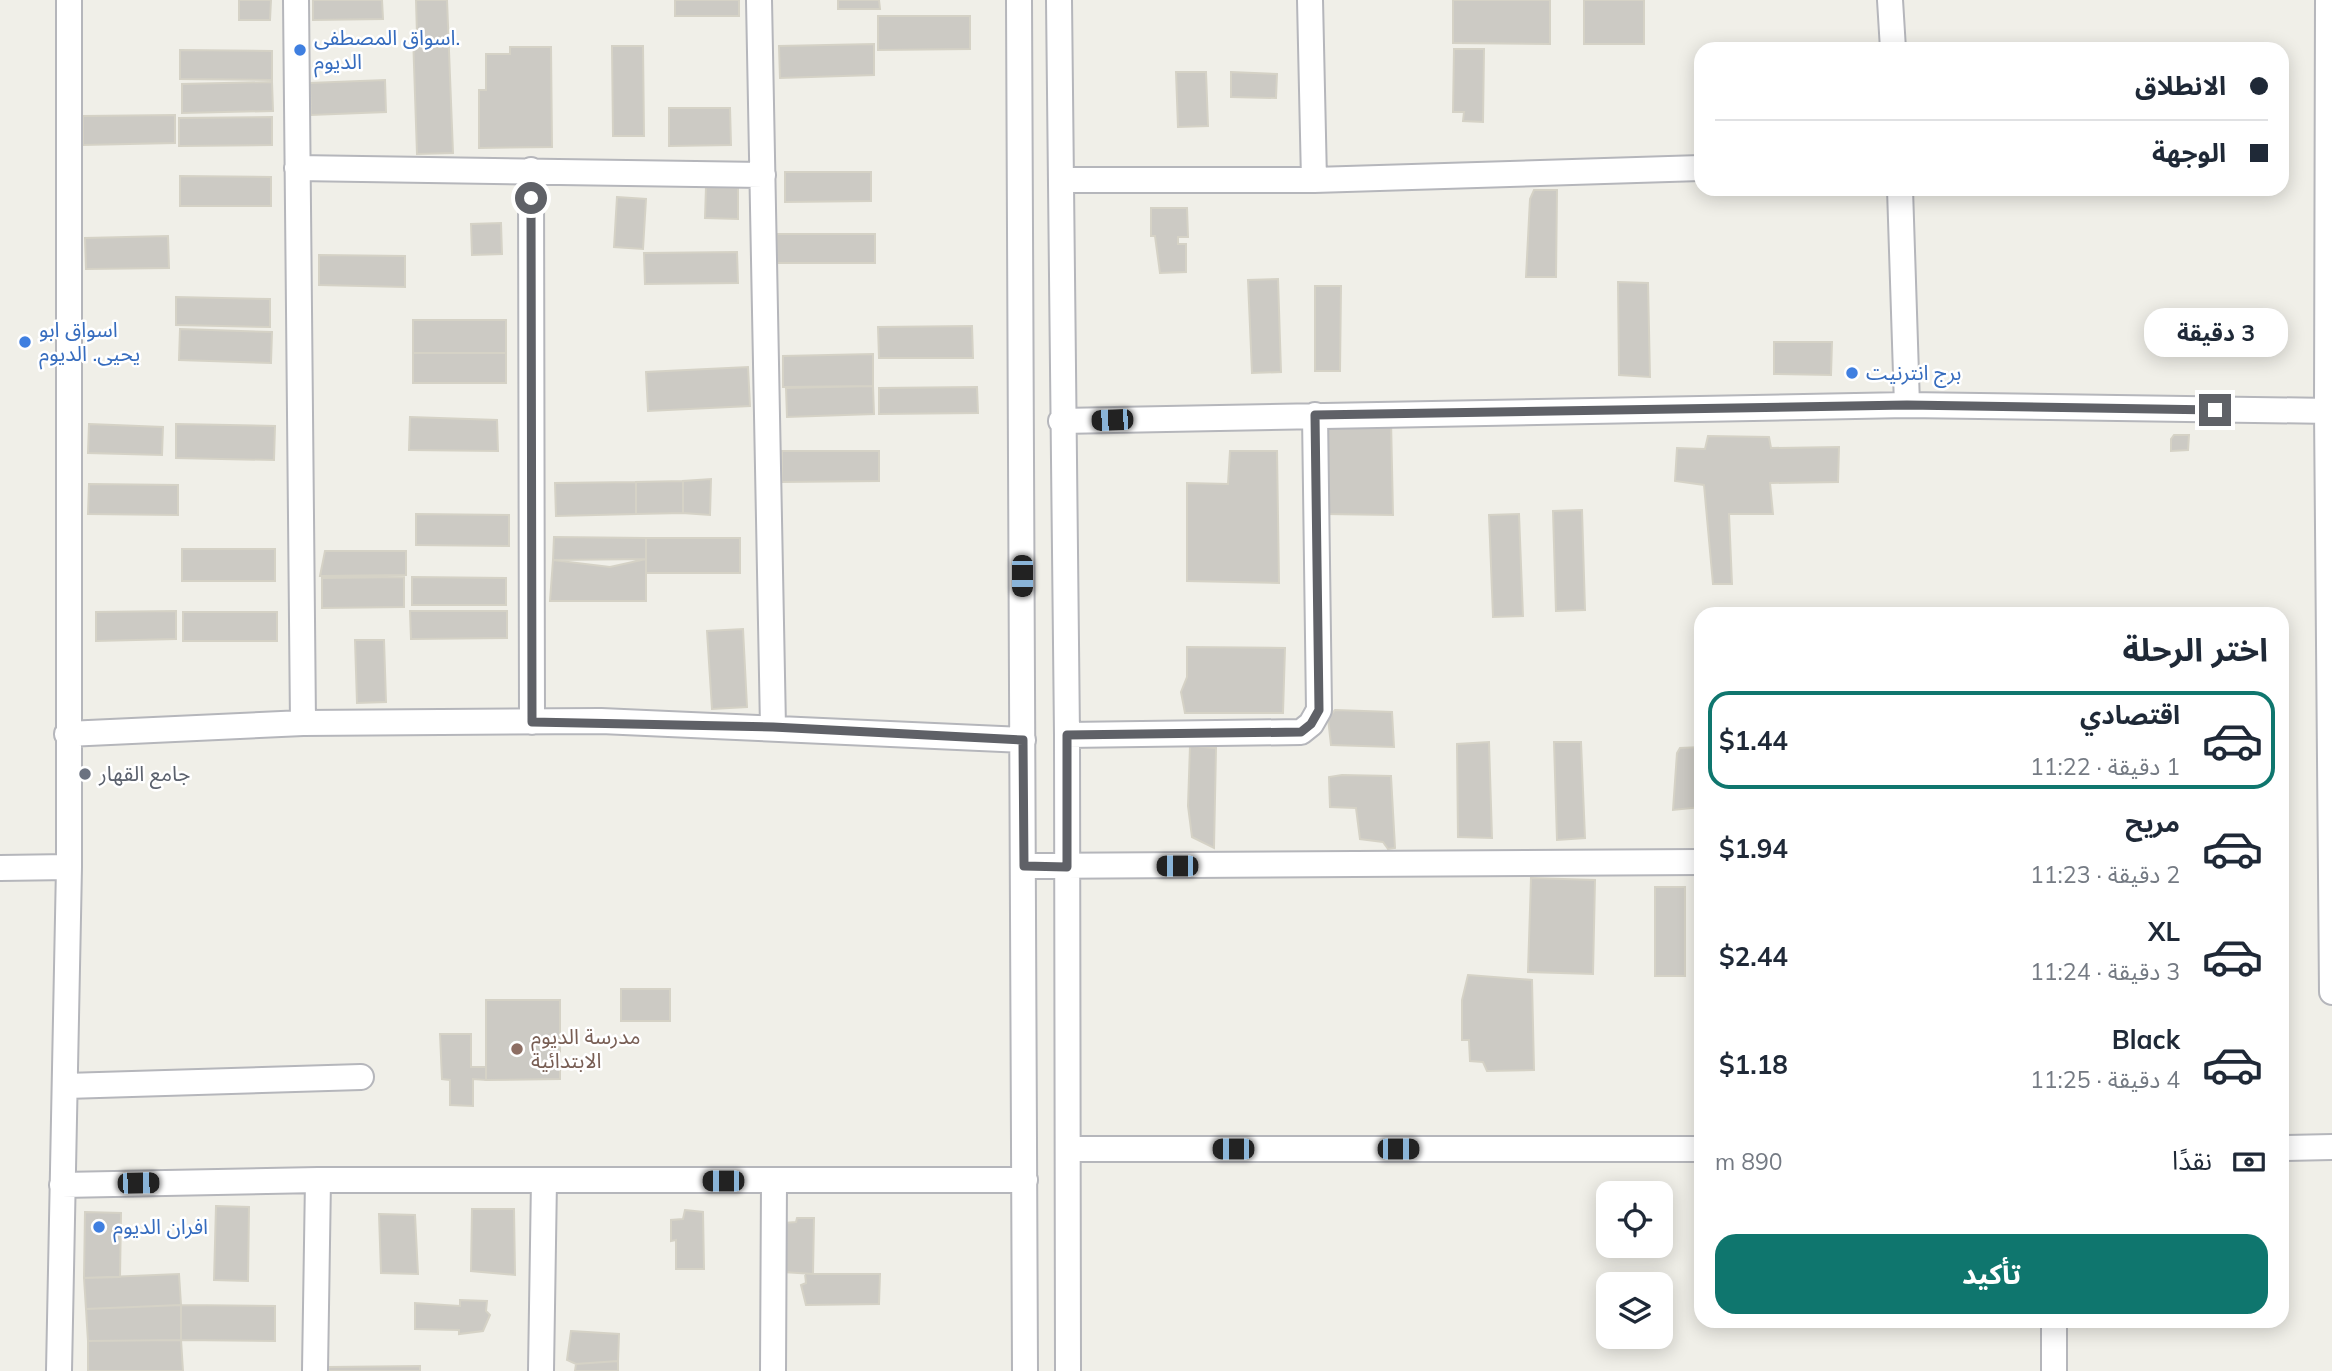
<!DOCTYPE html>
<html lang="ar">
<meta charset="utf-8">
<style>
:root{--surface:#fff;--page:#f6f6f7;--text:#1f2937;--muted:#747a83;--line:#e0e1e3;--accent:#0f766e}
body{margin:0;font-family:Mulish,"Noto Sans Arabic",sans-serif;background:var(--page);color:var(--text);direction:rtl;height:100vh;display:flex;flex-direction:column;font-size:26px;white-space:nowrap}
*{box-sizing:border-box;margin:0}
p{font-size:23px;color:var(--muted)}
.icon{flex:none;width:38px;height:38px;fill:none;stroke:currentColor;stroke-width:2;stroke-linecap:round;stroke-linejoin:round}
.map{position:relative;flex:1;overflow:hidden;direction:ltr}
.side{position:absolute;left:1694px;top:607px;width:595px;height:721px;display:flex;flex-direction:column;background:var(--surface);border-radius:21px;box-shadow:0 4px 18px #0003;direction:rtl}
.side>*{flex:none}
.banner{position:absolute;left:1694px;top:42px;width:595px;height:154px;border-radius:21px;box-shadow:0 4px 18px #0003;direction:rtl;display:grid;align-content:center;height:154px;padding:0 21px;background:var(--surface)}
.buttons{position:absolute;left:1596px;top:1181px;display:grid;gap:14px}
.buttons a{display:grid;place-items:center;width:77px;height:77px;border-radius:14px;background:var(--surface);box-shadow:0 4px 18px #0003;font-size:35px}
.end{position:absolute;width:32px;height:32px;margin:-16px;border:9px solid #5f6167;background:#fff;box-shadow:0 0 0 4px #fff}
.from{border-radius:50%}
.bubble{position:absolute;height:49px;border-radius:21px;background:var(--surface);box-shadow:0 4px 18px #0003;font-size:23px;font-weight:700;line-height:49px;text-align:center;direction:rtl}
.car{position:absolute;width:21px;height:42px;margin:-21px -10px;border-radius:9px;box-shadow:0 0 5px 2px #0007;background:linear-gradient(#222 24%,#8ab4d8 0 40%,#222 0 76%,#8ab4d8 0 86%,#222 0)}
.banner b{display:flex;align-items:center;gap:24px;height:66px;font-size:26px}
.banner b+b{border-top:2px solid var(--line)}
.banner i{width:18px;height:18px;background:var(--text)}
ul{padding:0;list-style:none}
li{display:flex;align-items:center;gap:21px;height:98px;margin:0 14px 10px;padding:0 7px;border:4px solid transparent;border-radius:21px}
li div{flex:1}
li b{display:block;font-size:26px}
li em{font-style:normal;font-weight:700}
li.on{border-color:var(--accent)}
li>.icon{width:63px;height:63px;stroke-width:1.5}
h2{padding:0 21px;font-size:32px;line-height:84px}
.pay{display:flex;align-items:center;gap:18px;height:77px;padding:0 21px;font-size:26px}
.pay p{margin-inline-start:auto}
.cta{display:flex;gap:14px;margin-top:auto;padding:14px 21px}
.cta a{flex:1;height:80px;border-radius:21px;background:var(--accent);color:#fff;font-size:28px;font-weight:700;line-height:80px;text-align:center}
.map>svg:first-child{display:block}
.building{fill:#cccac4;stroke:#d5d2c6;stroke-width:2}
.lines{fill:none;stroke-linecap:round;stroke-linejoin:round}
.street-casing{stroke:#b5b6bb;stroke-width:28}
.street{stroke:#fff;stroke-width:24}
.route{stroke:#5f6167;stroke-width:9}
.shop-dot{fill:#3f7fe0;stroke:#fff;stroke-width:2.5}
.worship-dot{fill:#6b7280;stroke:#fff;stroke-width:2.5}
.education-dot{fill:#8d6e63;stroke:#fff;stroke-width:2.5}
.labels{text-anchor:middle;stroke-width:5;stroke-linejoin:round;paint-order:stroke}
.shop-label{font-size:21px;fill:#366cbe;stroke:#fff;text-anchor:start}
.worship-label{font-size:21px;fill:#5b616d;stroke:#fff;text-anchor:start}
.education-label{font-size:21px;fill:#785e54;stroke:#fff;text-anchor:start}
</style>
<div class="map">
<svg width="2332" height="1371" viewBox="0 0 2332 1371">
<rect width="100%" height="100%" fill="#f0efe8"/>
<path class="building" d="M239,0H271L270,20H239Z
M313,0H382L383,19L313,20Z
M416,0H447L453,153L417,154L413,35H417Z
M675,0H739V16H675Z
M838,0H879L880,9H838Z
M1453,0H1550V44L1453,43Z
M1584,0H1644V44H1584Z
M878,16H970V49L878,50Z
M874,44V75L780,78L779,46Z
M612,46H643L644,136H613Z
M510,47H551L552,147L479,148V90H486V54H510Z
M1454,49H1484L1483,122L1463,121L1464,112H1453Z
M180,50L272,51V80L180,79Z
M1176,72H1206L1208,126L1178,127Z
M1231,72L1277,74L1276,98L1231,97Z
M385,80L386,112L311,115L310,83Z
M272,82L273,111L182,113V84Z
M669,108H730L731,145L669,146Z
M175,115V143L83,145V116Z
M272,117V145L179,146V118Z
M785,172H871V201L785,202Z
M180,176L271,177V206H180Z
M706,187L738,188V219L705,218Z
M1534,190H1557L1556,277H1526L1530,199Z
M617,197L646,199L643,249L614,247Z
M1151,208H1187L1188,237H1178V244H1186V272L1160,273L1155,236H1151Z
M501,223L502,254L472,255L471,224Z
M777,234H875V263H777Z
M168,236L169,268L86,269L85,238Z
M737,252L738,283L645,284L644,253Z
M319,255L405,256V287L319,285Z
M1278,279L1281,372L1252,373L1248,280Z
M1618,282L1648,283L1650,377L1619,375Z
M1315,286H1341L1340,371H1315Z
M176,297L270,299V327L176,325Z
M413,320H506V353H413Z
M972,326L973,358H879L878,327Z
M180,329L272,332L271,363L179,360Z
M1774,342H1832L1831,375L1774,374Z
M413,353H506V383H413Z
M873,354V386L783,387V356Z
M748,367L750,406L648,411L646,372Z
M873,386L874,414L787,417L786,388Z
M977,387L978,413L879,414V388Z
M410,417L497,420L498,451L409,450Z
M1391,419L1393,515L1326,514V420Z
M89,424L163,427L162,455L88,453Z
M176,424L275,426L274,460L176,458Z
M2174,435H2189L2188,450L2171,451V439Z
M1708,436L1769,437L1771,448L1839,447L1838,482L1770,483L1773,514H1729L1732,584H1713L1704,485L1675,481L1677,448L1705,449Z
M782,451H879V481L782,482Z
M1230,451H1277L1279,583L1187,581V483L1228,484Z
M711,479L710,515L683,513V481Z
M683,481V513L636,514V482Z
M636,482V514L556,516L555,483Z
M89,484L178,485V515L88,514Z
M1582,510L1585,610L1556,611L1553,511Z
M416,514L509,515V546L416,545Z
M1519,514L1523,616L1493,617L1489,515Z
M554,537L646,538V559L553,560Z
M646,538H740V573H646Z
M182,549H275V581H182Z
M325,551H406V575L320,576Z
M646,559V601H550L553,560L610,567Z
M404,577V607L322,608V578Z
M412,577L506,578V605H412Z
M176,611V639L96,641V612Z
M410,611H507V638L411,639Z
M183,612H277V641H183Z
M743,629L747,707L712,709L707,631Z
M355,640H384L386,702L357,703Z
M1187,647L1285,648L1283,713H1185L1181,692L1187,677Z
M1335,710L1392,712L1394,747L1331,745L1328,718Z
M1489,742L1492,838L1458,837L1457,744Z
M1554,742H1581L1585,838L1557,840Z
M1190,746L1216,748L1214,848L1192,837L1188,806Z
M1701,747V807L1673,810L1677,753L1680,748Z
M1342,775L1391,776L1395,848L1388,849L1383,842L1360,839L1356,808L1330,807L1329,777Z
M1531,878L1595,880L1593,974L1528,972Z
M1655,887H1685V976H1655Z
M1468,975L1532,980L1534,1070L1487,1071L1483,1062L1470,1061L1469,1040H1462V1000Z
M621,989H670V1021H621Z
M486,1000H560V1079L486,1080Z
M440,1034H471V1067H486V1080L473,1079V1106L450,1105V1080L442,1079Z
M216,1206L249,1207L248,1281L214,1280Z
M472,1209H514L515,1275L471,1271Z
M685,1210L703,1212L704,1269H676V1240L671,1241V1220L683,1219Z
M85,1212L121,1213L120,1277L84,1278Z
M379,1214L415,1215L418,1274L381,1273Z
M797,1218H814L813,1274L783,1272L784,1223L796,1222Z
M179,1274L181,1305L86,1309L84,1278Z
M805,1274H880L879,1304L806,1305L801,1285L806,1283Z
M460,1300L487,1301L486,1311L490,1315L483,1331L459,1334V1330L415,1329V1303L460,1306Z
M181,1305V1340L88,1341L86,1309Z
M181,1305L275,1306V1341L181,1340Z
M571,1331L619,1334L618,1361L576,1364L567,1360Z
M181,1340L183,1371H88V1341Z
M618,1361V1371H575L576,1364Z
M420,1366V1371H328L329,1367Z"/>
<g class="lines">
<g class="street-casing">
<path id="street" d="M296,0L303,723
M759,0L773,727
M1019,0L1025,1371
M1059,0L1067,735L1068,1371
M1310,0L1314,180
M1890,0L1893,49
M2328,0L2327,411L2332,992
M297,168L763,175
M531,170L532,722
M1061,180H1314L1701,168
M1900,189L1907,405
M1061,421L1907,405L2332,411
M67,734L303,723L601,721L1023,740
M1067,735L1301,732L1311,724L1319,710L1315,415
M1024,866L1701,862
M0,868L69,867
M66,1086L361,1077
M2282,1148L2332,1147
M1068,1149H1701
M62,1185L318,1180H1025
M2054,1321V1371
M59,1371L69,867V0
M315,1371L318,1180
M541,1371L544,1180
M773,1371L774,1181"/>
</g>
<use href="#street" class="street"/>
</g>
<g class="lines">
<path class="route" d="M531,198L532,722L773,727L1023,740L1024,866L1067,867V735L1301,732L1311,724L1319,710L1315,415L1907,405L2215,410"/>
</g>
<g class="shop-dot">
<circle cx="300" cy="50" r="7"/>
<circle cx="25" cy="342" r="7"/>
<circle cx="1852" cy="373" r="7"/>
<circle cx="99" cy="1227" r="7"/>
</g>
<circle class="worship-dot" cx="85" cy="774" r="7"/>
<circle class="education-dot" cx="517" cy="1049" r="7"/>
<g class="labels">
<g class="shop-label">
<text x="314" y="45">اسواق المصطفى.<tspan x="314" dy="24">الديوم</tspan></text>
<text x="39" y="337">اسواق ابو<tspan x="39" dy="24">يحيى. الديوم</tspan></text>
<text x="1866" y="380">برج انترنيت</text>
<text x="113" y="1234">افران الديوم</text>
</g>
<g class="worship-label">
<text x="99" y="781">جامع القهار</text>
</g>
<g class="education-label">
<text x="531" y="1044">مدرسة الديوم<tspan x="531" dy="24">الابتدائية</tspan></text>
</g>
</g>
</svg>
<div class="buttons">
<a><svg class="icon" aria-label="locate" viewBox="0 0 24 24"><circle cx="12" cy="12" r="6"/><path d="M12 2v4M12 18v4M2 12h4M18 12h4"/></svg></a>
<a><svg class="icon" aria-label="layers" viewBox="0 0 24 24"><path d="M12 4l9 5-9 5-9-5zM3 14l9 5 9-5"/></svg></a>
</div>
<i class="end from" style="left:531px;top:198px"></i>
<i class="end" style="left:2215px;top:410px"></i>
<div class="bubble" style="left:2144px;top:308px;width:144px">3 دقيقة</div>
<i class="car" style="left:1112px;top:420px;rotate:268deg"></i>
<i class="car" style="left:1022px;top:576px;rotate:180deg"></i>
<i class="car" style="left:1177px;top:866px;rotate:270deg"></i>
<i class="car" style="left:1233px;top:1149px;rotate:270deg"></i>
<i class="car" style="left:1398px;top:1149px;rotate:90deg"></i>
<i class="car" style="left:723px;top:1181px;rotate:270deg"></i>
<i class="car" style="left:138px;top:1183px;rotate:89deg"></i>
<div class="banner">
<b><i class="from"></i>الانطلاق</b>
<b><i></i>الوجهة</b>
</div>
<section class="side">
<h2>اختر الرحلة</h2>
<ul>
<li class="on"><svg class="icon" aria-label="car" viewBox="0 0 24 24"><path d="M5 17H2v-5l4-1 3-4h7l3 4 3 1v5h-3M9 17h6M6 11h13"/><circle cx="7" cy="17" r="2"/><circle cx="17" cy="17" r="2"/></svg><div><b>اقتصادي</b><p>1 دقيقة · 11:22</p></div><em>$1.44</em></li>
<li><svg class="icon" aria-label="car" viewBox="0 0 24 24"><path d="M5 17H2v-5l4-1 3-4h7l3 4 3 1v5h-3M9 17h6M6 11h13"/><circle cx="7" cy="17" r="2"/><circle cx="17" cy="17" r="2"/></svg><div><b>مريح</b><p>2 دقيقة · 11:23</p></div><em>$1.94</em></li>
<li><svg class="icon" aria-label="car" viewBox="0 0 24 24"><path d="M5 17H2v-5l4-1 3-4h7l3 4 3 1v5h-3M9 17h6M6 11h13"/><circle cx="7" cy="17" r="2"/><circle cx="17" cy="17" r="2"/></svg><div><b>XL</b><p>3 دقيقة · 11:24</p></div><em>$2.44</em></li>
<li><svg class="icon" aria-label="car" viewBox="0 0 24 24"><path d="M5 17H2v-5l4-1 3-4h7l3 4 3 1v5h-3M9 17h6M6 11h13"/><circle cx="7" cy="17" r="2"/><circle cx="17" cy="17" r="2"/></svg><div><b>Black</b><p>4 دقيقة · 11:25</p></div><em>$1.18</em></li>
</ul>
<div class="pay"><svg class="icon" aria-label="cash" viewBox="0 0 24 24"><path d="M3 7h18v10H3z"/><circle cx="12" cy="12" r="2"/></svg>نقدًا<p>890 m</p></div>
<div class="cta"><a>تأكيد</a></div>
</section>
</div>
